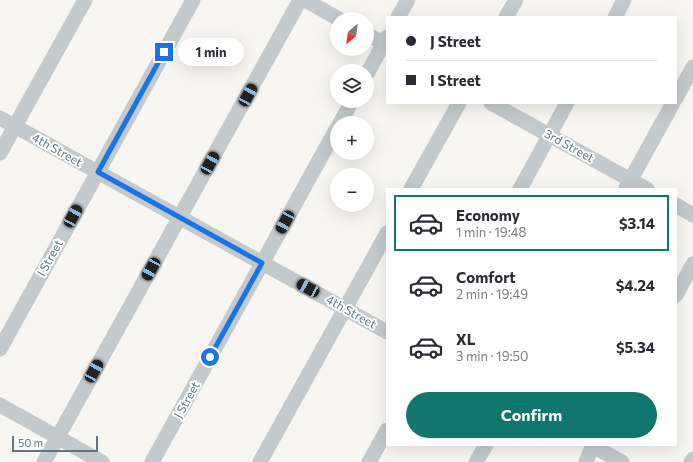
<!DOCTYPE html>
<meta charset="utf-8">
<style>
:root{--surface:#fff;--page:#f2f2f3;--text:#2b2b33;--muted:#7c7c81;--line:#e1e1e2;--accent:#0f766e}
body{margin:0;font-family:Commissioner,sans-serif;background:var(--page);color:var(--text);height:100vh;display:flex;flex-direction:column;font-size:15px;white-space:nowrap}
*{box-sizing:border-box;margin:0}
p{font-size:13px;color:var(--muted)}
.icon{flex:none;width:22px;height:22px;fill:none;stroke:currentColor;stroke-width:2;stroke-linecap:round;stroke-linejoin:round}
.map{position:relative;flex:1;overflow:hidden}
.panel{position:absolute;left:386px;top:188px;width:291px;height:258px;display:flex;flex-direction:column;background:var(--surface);border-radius:0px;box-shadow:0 4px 16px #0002}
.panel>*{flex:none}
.top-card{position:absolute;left:386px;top:16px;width:291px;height:88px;border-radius:0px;box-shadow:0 4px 16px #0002;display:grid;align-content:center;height:88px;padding:0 20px;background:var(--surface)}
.needle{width:26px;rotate:209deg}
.fabs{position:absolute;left:330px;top:12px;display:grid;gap:8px}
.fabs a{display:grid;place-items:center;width:44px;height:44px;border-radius:50%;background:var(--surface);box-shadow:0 4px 16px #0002;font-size:20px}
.scale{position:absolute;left:12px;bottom:10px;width:86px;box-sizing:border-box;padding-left:4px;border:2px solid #5f7780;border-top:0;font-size:11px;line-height:14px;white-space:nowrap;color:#5f7780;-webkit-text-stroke:3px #fff;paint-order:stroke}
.end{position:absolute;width:18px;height:18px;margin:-9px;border:5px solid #1a73e8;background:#fff;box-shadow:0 0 0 2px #fff}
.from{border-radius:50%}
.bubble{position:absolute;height:28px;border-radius:14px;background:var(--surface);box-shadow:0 4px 16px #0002;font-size:13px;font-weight:700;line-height:28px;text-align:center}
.car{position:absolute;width:12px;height:24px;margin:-12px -6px;border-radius:5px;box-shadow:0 0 3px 1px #0007;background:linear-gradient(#222 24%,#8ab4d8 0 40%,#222 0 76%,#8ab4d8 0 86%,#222 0)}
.top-card b{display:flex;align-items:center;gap:14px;height:38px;font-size:15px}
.top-card b+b{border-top:1px solid var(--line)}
.top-card i{width:10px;height:10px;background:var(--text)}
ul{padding:7px 0 0;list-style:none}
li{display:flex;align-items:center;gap:12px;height:56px;margin:0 8px 6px;padding:0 12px;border:2px solid transparent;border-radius:0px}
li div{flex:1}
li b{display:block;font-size:15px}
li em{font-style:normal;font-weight:700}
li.on{border-color:var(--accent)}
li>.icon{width:36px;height:36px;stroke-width:1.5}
.button{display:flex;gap:8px;margin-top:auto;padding:8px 20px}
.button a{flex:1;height:46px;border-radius:24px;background:var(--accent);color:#fff;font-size:16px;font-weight:700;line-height:46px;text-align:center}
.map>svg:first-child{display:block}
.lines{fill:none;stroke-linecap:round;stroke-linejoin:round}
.minor{stroke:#c4c9cb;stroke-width:15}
.route{stroke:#1a73e8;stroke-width:5}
.labels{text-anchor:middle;stroke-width:4;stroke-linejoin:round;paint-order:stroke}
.street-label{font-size:12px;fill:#5f7780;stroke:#fff}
</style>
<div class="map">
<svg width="693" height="462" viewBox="0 0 693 462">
<rect width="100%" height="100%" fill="#f7f6f3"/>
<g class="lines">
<path class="minor" d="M305,0L339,19
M398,17L408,0
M506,17L516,0
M615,17L624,0
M367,34L387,45
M367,74L387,37
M676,98L693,67
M491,103L647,189
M0,118L387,332
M340,123L352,101
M0,153L85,0
M626,188L673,103
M411,189L459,103
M520,189L567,103
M676,205L693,215
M676,295L693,264
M0,349L193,0
M0,405L102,462
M591,445L622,462
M44,462L300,0
M152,462L337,128
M260,462L387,233
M369,462L387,430
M476,462L486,445
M586,462L593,445
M691,462L693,459"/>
</g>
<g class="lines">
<path class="route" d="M164,52L98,172L262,263L210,357"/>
</g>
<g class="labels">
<g class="street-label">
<text transform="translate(569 146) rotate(29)" y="4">3rd Street</text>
<text transform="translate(57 150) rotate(29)" y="4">4th Street</text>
<text transform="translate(50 258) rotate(-61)" y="4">I Street</text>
<text transform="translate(351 312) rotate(29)" y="4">4th Street</text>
<text transform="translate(187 400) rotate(-61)" y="4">J Street</text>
</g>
</g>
</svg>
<div class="fabs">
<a><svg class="needle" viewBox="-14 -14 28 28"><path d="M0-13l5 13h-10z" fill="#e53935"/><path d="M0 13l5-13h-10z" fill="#7c7c81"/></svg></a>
<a><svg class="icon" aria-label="layers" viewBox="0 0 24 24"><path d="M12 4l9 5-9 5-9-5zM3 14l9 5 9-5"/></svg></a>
<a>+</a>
<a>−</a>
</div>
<div class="scale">50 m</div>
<i class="end from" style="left:210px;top:357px"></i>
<i class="end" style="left:164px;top:52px"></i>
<div class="bubble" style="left:178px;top:38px;width:66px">1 min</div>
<i class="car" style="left:248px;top:95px;rotate:29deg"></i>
<i class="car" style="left:210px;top:163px;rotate:29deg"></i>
<i class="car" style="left:73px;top:216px;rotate:29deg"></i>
<i class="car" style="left:285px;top:222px;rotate:209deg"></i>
<i class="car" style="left:151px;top:269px;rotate:209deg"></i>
<i class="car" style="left:308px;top:288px;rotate:299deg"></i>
<i class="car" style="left:94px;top:371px;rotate:29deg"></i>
<div class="top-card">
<b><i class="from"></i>J Street</b>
<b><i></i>I Street</b>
</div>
<section class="panel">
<ul>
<li class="on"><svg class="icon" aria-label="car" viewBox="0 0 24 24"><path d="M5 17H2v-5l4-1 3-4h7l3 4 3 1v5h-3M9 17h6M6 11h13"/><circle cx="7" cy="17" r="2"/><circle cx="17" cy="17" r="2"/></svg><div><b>Economy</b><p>1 min · 19:48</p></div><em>$3.14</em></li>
<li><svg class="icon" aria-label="car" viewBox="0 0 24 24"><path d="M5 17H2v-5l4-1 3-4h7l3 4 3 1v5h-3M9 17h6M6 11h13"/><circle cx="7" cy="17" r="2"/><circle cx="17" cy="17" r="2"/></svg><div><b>Comfort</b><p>2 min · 19:49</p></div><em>$4.24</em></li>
<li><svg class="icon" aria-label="car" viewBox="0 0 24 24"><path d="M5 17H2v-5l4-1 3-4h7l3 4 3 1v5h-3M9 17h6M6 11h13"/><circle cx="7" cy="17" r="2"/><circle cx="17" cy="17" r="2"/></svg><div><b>XL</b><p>3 min · 19:50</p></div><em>$5.34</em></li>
</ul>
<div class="button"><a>Confirm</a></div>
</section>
</div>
